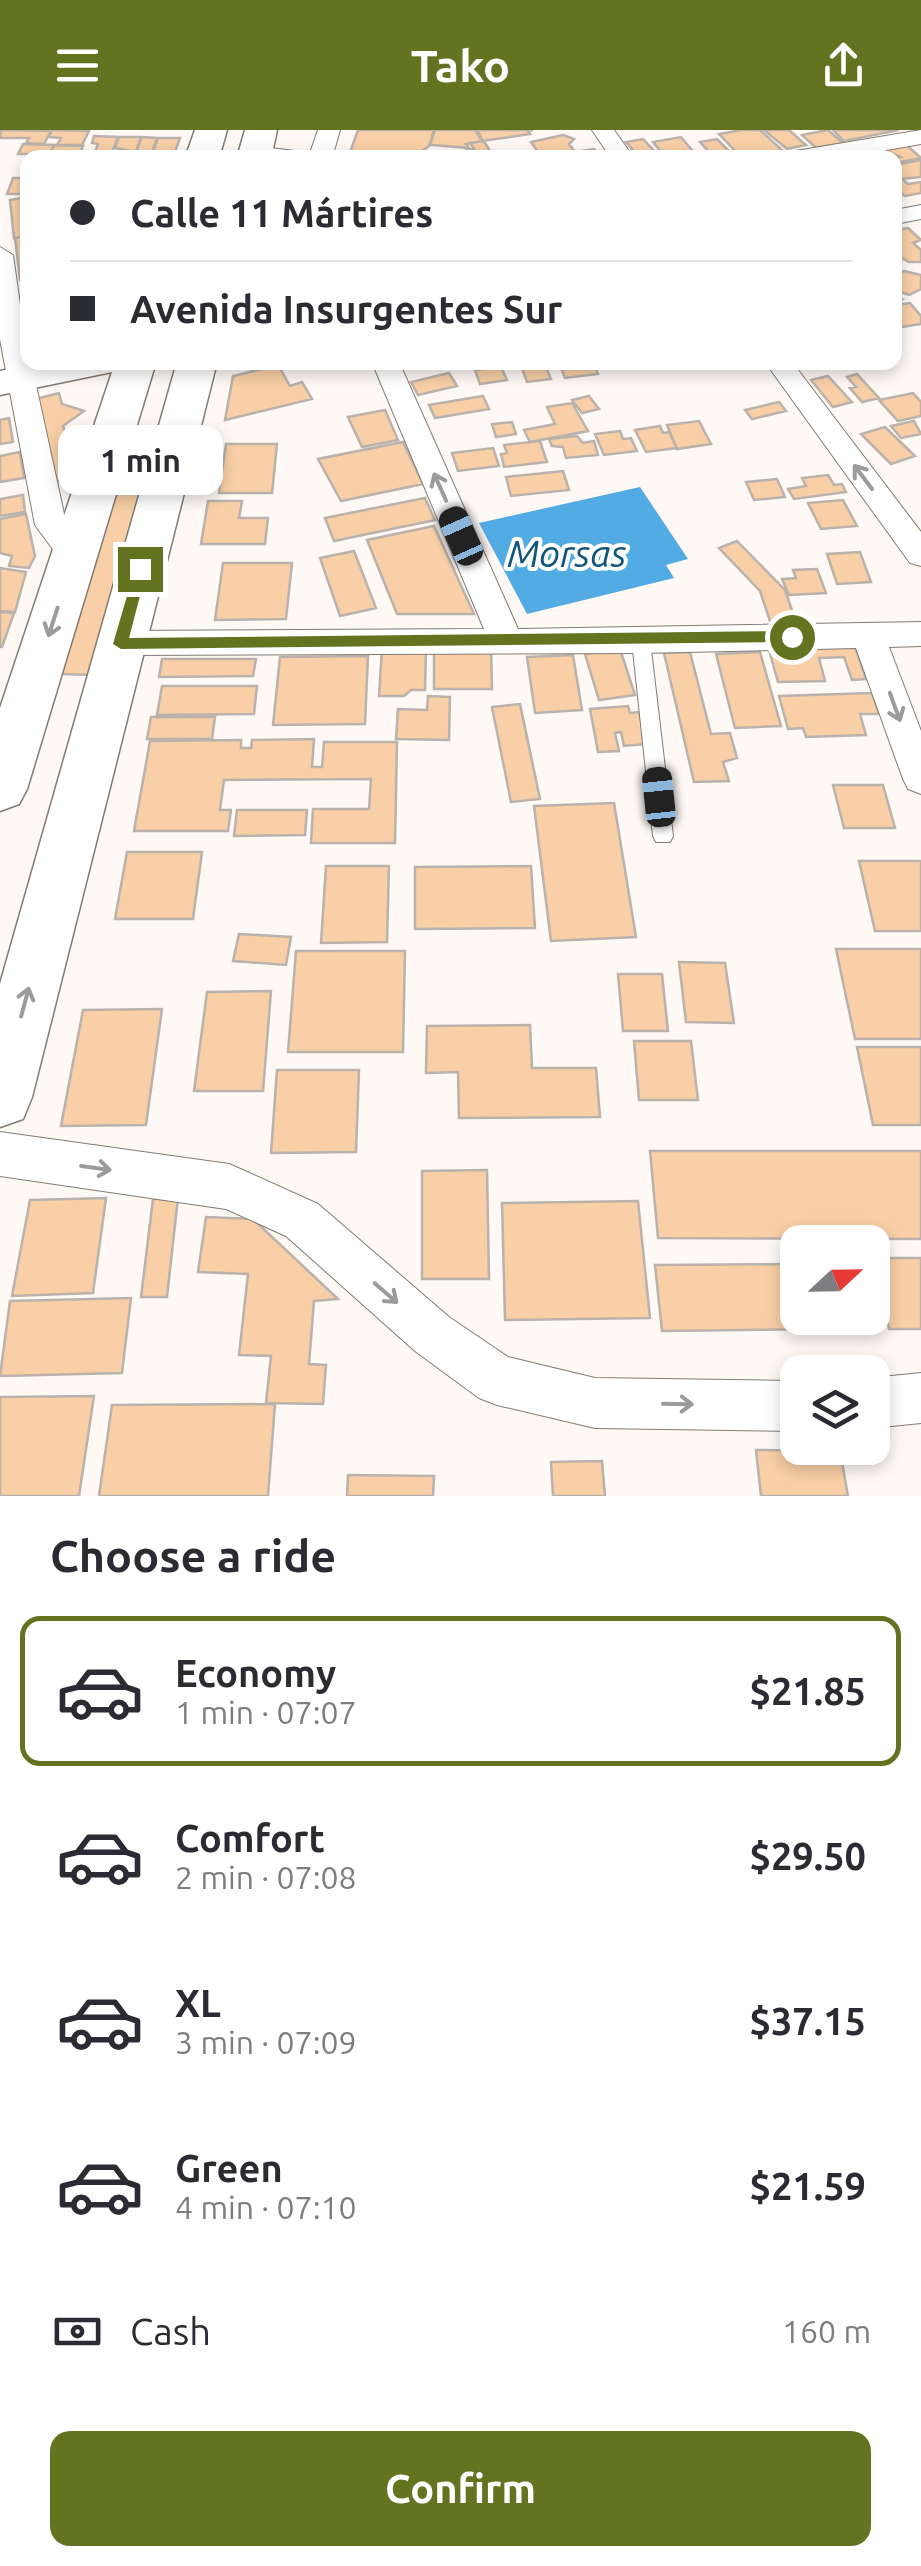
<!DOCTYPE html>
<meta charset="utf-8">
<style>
:root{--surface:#fff;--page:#f2f2f3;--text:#2b2b33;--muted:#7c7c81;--line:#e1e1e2;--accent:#637320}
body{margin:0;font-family:Ubuntu,sans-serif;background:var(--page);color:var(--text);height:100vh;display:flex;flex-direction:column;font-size:38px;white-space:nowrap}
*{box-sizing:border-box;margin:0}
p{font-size:32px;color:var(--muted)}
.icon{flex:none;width:55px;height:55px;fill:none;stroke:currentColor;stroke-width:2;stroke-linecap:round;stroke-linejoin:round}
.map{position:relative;height:1366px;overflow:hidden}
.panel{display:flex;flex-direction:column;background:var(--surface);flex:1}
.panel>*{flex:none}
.guide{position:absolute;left:20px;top:20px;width:882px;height:220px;border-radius:20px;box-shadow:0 5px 15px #0003;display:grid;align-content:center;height:220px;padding:0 50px;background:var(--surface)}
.needle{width:65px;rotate:68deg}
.fabs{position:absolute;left:780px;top:1095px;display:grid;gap:20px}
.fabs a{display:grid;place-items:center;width:110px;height:110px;border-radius:20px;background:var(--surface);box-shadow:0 5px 15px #0003;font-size:50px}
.end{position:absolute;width:45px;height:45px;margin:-22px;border:12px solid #637320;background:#fff;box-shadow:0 0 0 5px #fff}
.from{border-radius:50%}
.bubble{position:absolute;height:70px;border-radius:20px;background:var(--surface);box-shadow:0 5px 15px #0003;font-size:32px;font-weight:700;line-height:70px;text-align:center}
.car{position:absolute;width:30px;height:60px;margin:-30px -15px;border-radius:12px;box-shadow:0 0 8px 2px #0007;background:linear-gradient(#222 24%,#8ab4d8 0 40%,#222 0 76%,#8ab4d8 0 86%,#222 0)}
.guide b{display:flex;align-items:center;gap:35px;height:95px;font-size:38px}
.guide b+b{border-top:2px solid var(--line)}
.guide i{width:25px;height:25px;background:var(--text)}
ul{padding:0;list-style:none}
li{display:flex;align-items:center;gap:30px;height:150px;margin:0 20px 15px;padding:0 30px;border:5px solid transparent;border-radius:20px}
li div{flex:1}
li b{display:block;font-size:38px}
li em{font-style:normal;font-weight:700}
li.current{border-color:var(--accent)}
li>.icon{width:90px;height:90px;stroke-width:1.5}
h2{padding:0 50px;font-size:45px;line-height:120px}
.pay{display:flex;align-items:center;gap:25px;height:110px;padding:0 50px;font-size:38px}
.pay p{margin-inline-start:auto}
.action{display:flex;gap:20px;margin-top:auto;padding:20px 50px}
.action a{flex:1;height:115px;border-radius:20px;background:var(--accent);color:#fff;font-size:40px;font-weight:700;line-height:115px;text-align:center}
header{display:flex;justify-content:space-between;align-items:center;height:130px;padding:0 50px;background:var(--accent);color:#fff;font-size:45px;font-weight:700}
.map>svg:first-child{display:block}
.water{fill:#53abe4}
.building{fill:#f8cfa6;stroke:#bab2ab;stroke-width:2.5}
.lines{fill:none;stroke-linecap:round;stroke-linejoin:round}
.lane-casing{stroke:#837b74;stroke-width:2}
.street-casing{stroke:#837b74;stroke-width:2}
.secondary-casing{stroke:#837b74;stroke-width:3}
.lane{fill:#fff;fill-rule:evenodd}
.street{fill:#fff;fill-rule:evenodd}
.secondary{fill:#fff;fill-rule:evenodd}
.oneway{stroke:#9c9b9a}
.route{fill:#637320}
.labels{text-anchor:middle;stroke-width:8;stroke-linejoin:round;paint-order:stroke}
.water-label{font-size:38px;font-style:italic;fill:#10557a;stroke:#fff}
</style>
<header><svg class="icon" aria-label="menu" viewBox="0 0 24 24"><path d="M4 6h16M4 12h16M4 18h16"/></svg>Tako<svg class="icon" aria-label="share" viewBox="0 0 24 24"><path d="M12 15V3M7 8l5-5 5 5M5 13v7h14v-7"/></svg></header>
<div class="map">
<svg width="921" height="1366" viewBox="0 0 921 1366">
<rect width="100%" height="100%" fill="#fef9f5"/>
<path class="water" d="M640,357L688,429L666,435L674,448L527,484L479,393Z"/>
<path class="building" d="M1,0L51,1L44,14L26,13L29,8H0Z
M52,0L89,1L82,15H57L61,8L49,7Z
M358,0H434L429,16L413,28H348Z
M435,0H475L482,11L466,14L469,18L430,15Z
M477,0H533L528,1L530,4L483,11Z
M741,0H760L784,22L742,28L719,4Z
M764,0H789L806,15L787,19Z
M828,0L843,13L816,18L802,5Z
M833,0H899L844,11Z
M563,5L574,9L569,14L575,22L594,19L599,24L605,22V27L502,28L506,22H538L531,12Z
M94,6L118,7L112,22H95L98,14L92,13Z
M119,7H141L136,22L115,18Z
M142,7L157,8L152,22H136Z
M681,7L696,25L666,28L653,12Z
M158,8H180L175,22H153Z
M643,9L661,28H640L626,12Z
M717,9L736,28H715L700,12Z
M484,11L494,28H455L459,22L474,19L470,13Z
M902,11L921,28L895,33V28L900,27L876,16Z
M23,14L54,15L49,24H18Z
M54,15L83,16L78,28H48Z
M81,21L124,22V28H78Z
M921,30V47L902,49L908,54L921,52V63L905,66L895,58V51L900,50L895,45V35Z
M13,48H28V64H7Z
M28,67V106L14,108L10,70Z
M908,98L921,110L913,113L921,120V132H909L895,124L899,114L895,100Z
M28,106V149L20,150L15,108Z
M904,141L921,145V159L909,165L900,162L897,164L902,169L895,170V143Z
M28,163V218L18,167Z
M910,173L921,186V194L895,198V175Z
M594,234L598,244L565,248L561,238Z
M278,235L290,256L302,252L312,269L225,290L233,246Z
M545,235L551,249L527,252L522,238Z
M501,237L507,250L480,254L475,240Z
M449,243L457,256L418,265L411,252Z
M857,244L879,268L862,272L850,258L856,257L847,247Z
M828,246L852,272L833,277L811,250Z
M59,263L62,274L84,281L63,296L72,321L65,350L56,352L36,269Z
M913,263L921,272V286L898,291L879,270Z
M483,266L489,279L435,288L429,275Z
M589,266L599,279L582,283L572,270Z
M779,272L786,281L752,289L745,280Z
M572,273L588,301L530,312L524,300L555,294L547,277Z
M385,280L398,310L362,317L348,287Z
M9,288L13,312L0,314V290Z
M699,291L711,314L677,319L667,295Z
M914,291L921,304L901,308L891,296Z
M512,292L516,304L496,307L492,294Z
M660,296L663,303L669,302L677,318L646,322L635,300Z
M885,297L915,326L891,334L861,304Z
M620,301L623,309L631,308L637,321L604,325L595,304Z
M577,306L583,313L594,311L598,325L566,328L563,317L552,316L549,309Z
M540,311L547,332L504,337L501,324L507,323L504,315Z
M403,312L423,354L341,371L318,329Z
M226,314H277L272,363H219Z
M130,318H159L94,545L60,544Z
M493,318L499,336L458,341L452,323Z
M20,322L24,348L0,352V326Z
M563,341L569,360L511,366L506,347Z
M828,345L834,355L842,354L846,362L794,369L788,359L806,356L802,348Z
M777,349L785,367L754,370L746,352Z
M23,365L25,382L0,386V369Z
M425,368L435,390L334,411L325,388Z
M843,370L857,396L821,399L808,373Z
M208,371H242L239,388H268L265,414H201Z
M26,384L35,426L29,438L9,436L12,426L0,423V389Z
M434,396L474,484H397L367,410Z
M737,411L785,460L796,492L771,494L760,461L719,418Z
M354,421L376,478L340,486L320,428Z
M860,422L871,452L837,454L827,424Z
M223,433H292L286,489L215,490Z
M0,438L26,442L15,482L0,481Z
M817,439L826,463L789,465L782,449L796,448L793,440Z
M0,482L14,483L2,517H0Z
M434,516H491L492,559H434Z
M855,517L866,549L852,550L844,527L819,528L825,551L778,552L769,520Z
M382,519L426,520L425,560H411L404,566H379Z
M620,519L635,565L599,570L585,524Z
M690,522L711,604L730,603L737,628L723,632L729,651L694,652L664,523Z
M760,522L781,596L735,598L716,524Z
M573,525L582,580L535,583L527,527Z
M368,526L365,594L273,595L280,527Z
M162,529H256L253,546L159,547Z
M162,556H257L254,584L157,585Z
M872,563L879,584H860L866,605L806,607L803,598L788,599L779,566Z
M428,566L450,567L449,610L396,609L398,579L427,580Z
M520,574L540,669L511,672L492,577Z
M628,576L630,583L639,582L647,614L624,616L621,602L615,603L619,621L598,622L590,579Z
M151,587H215L212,609H147Z
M314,609L312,637H322L324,612H397L395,713H311L313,679H369L371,649L224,650L220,680H231L228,701H134L150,611L241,610V618H251L252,610Z
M833,655H883L895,698H844Z
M614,673L636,807L551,811L534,676Z
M237,680H307L305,705L234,706Z
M127,722H202L193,789H115Z
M859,731H921V801H875Z
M326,736H389L387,812L321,813Z
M531,736L535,798L415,799V737Z
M239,804L291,807L286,835L233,831Z
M836,819H921V909H855Z
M296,821H405L403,922H288Z
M679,832L725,833L734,893L686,892Z
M618,844H662L668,901H623Z
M271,861L263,961H194L207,862Z
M162,879L146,995L61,996L83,880Z
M530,895L532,938H596L600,987L459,988L458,942L426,943L427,896Z
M634,911H691L698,970H639Z
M857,917H921V995H873Z
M277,940H359L356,1022L271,1023Z
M650,1021H921V1109L658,1108Z
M487,1040L489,1149H422V1041Z
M106,1068L93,1163L12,1166L30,1070Z
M178,1068L167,1167H141L153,1069Z
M638,1071L650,1188L505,1190L502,1073Z
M206,1087L253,1089L338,1169L314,1171L309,1234L326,1235L323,1274L266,1273L271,1226L239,1225L248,1144L198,1142Z
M875,1128H921V1199H889Z
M798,1134V1188H816L819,1199L662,1201L655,1135Z
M131,1168L122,1243L0,1246L10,1171Z
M94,1266L79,1366H0V1267Z
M275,1274L268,1366H99L112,1275Z
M756,1320L840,1321L848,1366H761Z
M602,1331L605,1366H553L551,1332Z
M348,1345L434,1346L433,1366H347Z"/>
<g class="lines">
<g class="lane-casing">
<path id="lane" d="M641,504L650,511L673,706L670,712H656L653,706L632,511Z"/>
</g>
<g class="street-casing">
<path id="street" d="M318,0H340L332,28H247L244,23L255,16L310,23Z
M592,0H614L634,28H611Z
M921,0V14L840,28H785L796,21Z
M921,75V89L895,94V80Z
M0,117L13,125L28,232H31L66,393L90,425L85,433L74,436L63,433L35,395L0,209Z
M372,232H399L518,499L921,492V516L889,517L921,601V664L908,659L903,649L856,518L641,523L121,525L109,522L104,513L109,504L121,501L484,499Z
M765,232H792L921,402V436L910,433Z
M0,1002L229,1034L245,1041L318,1074L449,1187L508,1227L595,1248L798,1251V1301L595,1298L497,1275L479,1268L415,1221L286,1106L226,1079L0,1046Z
M921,1243V1293L872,1298V1248Z"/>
</g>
<g class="secondary-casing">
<path id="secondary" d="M195,0H227L219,28H185Z
M245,0H277L271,28H237Z
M42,232H156L27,659L19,674L0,681V578L112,242L0,265V241Z
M177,232H217L32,967L23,989L0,997V854Z"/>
</g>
<use href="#lane" class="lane"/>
<use href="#street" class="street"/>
<use href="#secondary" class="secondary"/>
</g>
<defs><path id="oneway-shaft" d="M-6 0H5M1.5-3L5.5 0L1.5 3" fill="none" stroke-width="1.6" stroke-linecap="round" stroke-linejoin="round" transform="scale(2.5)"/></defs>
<g class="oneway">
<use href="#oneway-shaft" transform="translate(863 347) rotate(-127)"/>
<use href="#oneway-shaft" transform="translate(440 357) rotate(-114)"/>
<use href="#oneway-shaft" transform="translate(53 492) rotate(108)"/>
<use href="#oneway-shaft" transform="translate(895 577) rotate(70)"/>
<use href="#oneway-shaft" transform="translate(25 872) rotate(-75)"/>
<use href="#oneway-shaft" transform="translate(96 1038) rotate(8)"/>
<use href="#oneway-shaft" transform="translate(386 1163) rotate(41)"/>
<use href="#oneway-shaft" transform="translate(678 1274) rotate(1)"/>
</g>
<path class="route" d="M136,435L147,439L129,508L792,501L800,507L792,512L121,519L113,514Z"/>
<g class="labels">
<g class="water-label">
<text x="567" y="437">Morsas</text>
</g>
</g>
</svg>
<div class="fabs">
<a><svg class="needle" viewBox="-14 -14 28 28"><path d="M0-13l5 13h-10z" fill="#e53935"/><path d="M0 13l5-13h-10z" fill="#7c7c81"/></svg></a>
<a><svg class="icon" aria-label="layers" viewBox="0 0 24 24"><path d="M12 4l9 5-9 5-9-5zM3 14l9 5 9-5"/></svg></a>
</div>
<i class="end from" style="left:792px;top:507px"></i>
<i class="end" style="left:140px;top:439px"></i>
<div class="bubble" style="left:58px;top:295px;width:165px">1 min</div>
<i class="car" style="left:461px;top:406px;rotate:336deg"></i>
<i class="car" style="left:659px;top:667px;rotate:354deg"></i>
<div class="guide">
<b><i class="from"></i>Calle 11 Mártires</b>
<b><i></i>Avenida Insurgentes Sur</b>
</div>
</div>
<section class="panel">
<h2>Choose a ride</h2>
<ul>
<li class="current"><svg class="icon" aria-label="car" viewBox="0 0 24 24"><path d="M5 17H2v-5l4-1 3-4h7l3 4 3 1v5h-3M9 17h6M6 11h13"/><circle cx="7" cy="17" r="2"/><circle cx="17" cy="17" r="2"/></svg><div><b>Economy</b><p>1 min · 07:07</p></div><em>$21.85</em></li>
<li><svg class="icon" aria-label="car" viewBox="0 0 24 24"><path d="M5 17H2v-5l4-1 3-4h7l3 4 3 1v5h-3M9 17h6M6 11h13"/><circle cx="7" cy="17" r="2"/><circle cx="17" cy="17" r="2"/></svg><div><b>Comfort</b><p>2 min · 07:08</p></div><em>$29.50</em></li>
<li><svg class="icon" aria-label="car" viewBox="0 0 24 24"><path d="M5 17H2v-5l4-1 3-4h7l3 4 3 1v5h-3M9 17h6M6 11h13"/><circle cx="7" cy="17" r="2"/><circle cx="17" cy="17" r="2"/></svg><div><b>XL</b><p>3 min · 07:09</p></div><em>$37.15</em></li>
<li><svg class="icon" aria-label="car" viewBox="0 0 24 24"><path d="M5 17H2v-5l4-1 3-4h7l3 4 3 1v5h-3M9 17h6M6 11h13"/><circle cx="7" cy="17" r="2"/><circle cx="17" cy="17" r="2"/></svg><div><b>Green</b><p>4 min · 07:10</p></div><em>$21.59</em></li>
</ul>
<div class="pay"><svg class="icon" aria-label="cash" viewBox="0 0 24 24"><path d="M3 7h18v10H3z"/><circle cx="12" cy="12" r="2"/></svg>Cash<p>160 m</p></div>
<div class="action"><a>Confirm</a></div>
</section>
